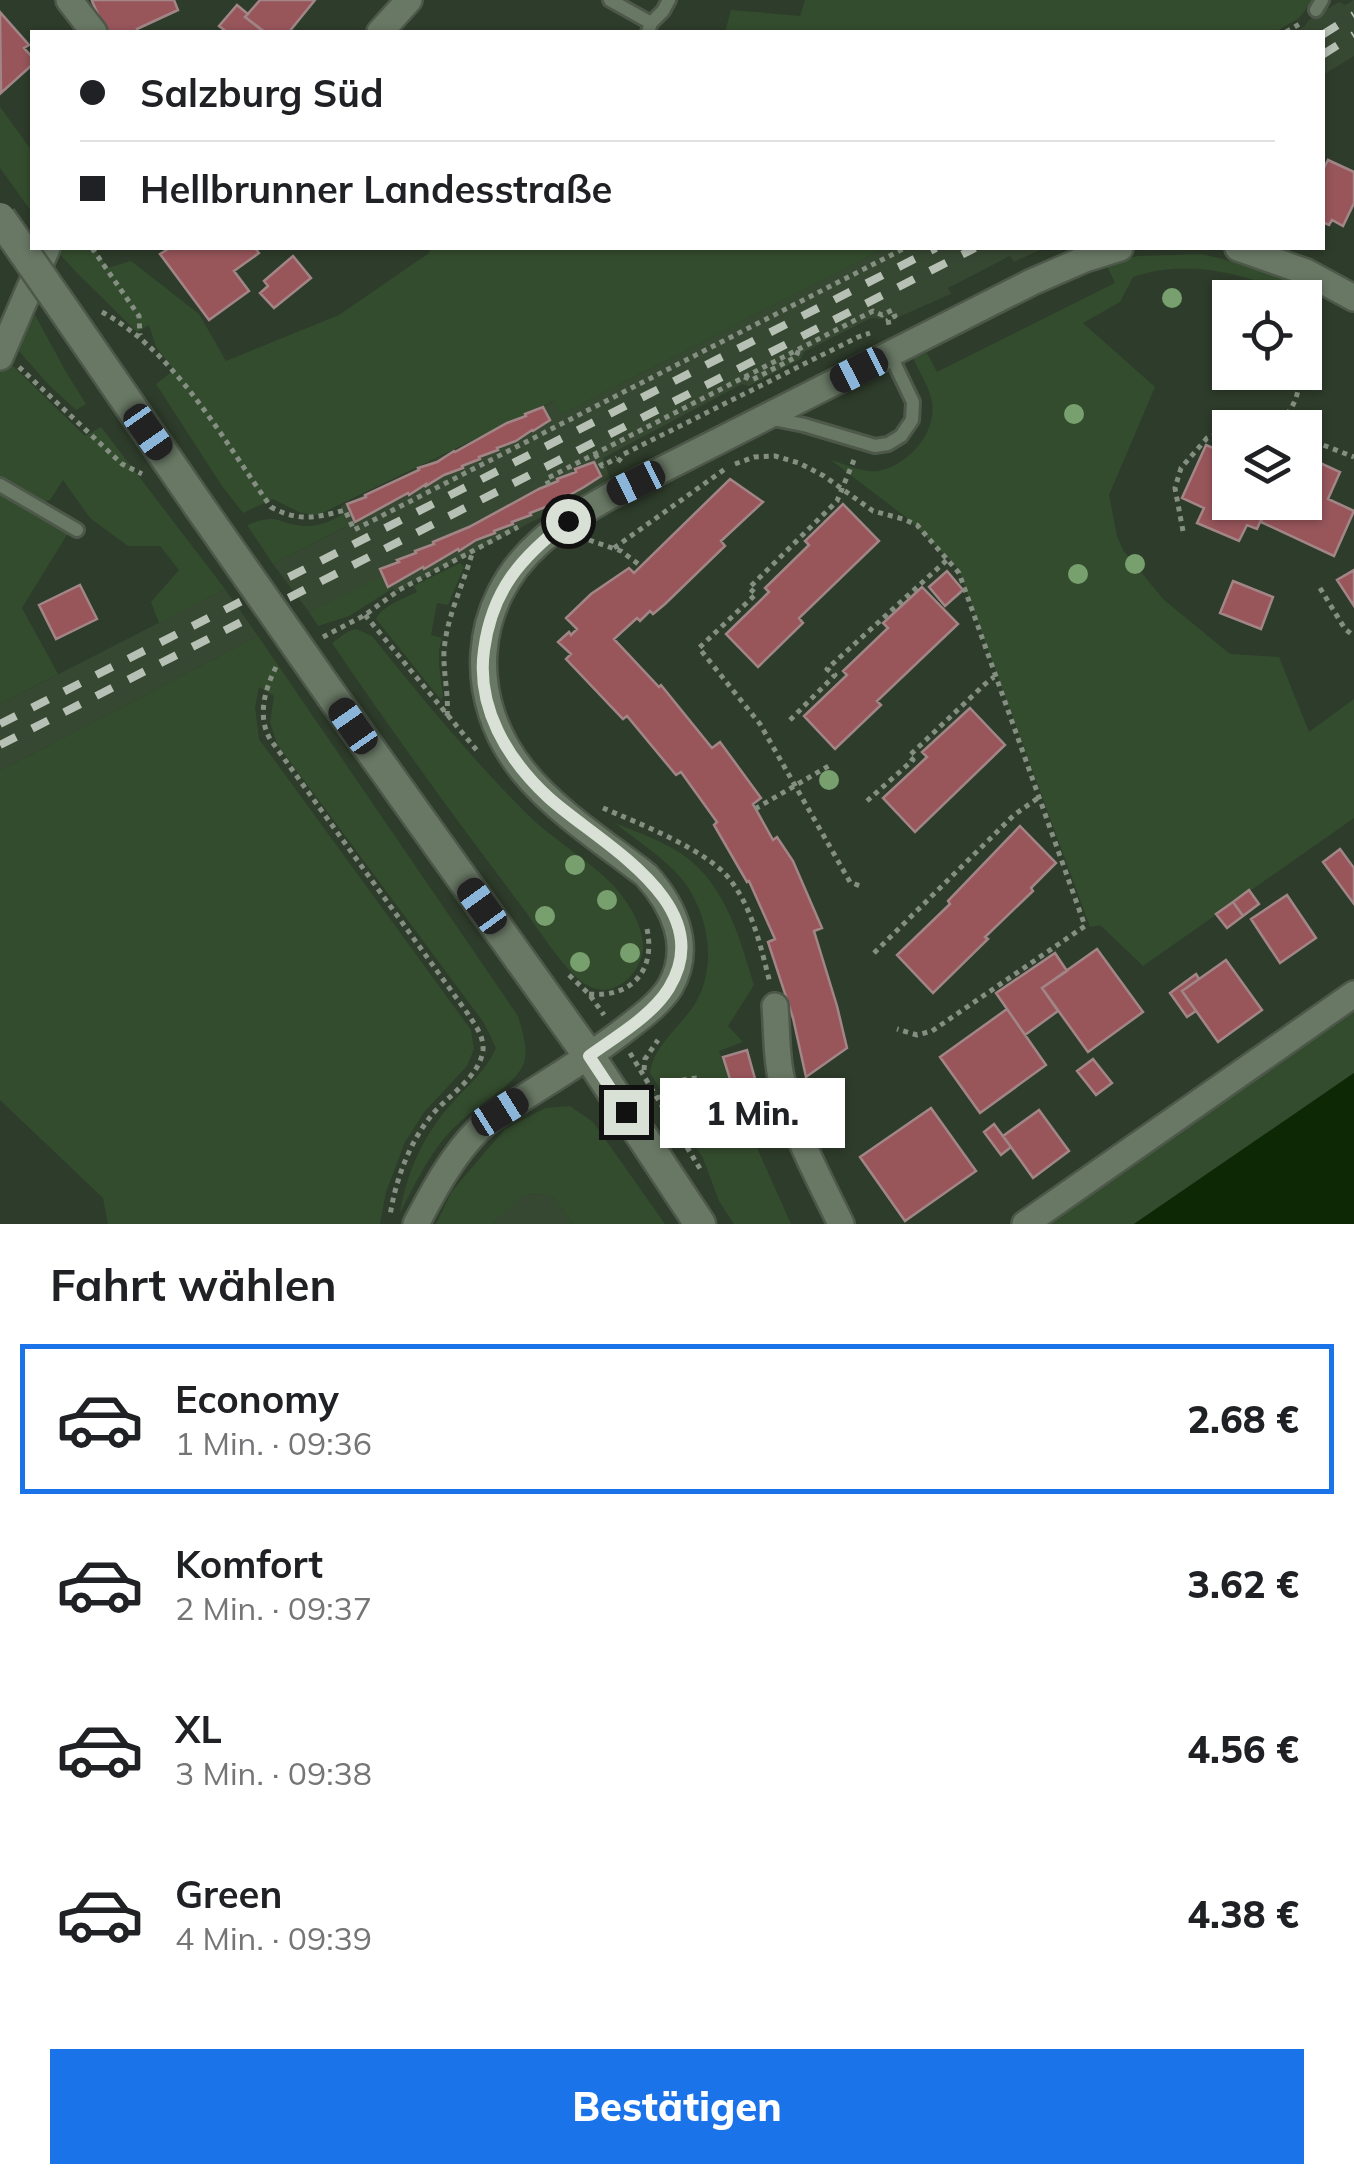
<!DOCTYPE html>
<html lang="de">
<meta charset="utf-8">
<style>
:root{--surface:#fff;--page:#f6f6f6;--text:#202124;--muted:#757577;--line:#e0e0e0;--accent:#1a73e8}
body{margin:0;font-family:Mulish,sans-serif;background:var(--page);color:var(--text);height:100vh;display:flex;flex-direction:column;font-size:38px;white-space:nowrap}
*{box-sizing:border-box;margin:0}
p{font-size:32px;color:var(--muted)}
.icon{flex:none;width:55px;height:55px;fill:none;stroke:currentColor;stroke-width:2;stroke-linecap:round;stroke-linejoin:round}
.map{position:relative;height:1224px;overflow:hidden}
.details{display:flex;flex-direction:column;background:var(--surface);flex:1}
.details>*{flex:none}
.hud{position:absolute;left:30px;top:30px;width:1295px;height:220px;border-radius:0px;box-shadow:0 2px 8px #0004;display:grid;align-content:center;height:220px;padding:0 50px;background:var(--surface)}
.controls{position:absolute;left:1212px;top:280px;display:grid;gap:20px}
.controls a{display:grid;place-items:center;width:110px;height:110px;border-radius:0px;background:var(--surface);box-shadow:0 2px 8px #0004;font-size:50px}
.end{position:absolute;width:45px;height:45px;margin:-22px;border:12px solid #d9e1d7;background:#111;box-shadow:0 0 0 5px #111}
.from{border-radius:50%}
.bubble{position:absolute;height:70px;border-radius:0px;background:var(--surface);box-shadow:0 2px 8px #0004;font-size:32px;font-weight:800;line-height:70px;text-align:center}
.car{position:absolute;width:30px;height:60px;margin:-30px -15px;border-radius:12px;box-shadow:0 0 8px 2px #0007;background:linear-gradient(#222 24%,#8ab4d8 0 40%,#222 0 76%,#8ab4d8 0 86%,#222 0)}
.hud b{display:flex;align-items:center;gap:35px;height:95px;font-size:38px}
.hud b+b{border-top:2px solid var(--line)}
.hud i{width:25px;height:25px;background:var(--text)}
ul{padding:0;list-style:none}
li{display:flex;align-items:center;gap:30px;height:150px;margin:0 20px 15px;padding:0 30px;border:5px solid transparent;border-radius:0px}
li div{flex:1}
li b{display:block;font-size:38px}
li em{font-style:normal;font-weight:800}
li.selected{border-color:var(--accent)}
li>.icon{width:90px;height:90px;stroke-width:1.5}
h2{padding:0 50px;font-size:45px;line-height:120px}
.cta{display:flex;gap:20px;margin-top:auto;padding:20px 50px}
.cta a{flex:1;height:115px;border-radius:0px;background:var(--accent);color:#fff;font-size:40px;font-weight:800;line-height:115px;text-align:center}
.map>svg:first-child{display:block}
.built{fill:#374832}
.green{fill:#344c2e}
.water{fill:#0c2804}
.building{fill:#98565b;stroke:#a28687;stroke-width:2.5}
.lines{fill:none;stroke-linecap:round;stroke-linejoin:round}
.lane-casing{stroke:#4d584a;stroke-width:18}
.street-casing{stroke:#4d584a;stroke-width:30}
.secondary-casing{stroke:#4d584a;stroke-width:35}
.path{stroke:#848f82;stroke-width:5;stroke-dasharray:5 5;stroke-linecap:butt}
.lane{stroke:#697865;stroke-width:12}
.street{stroke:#697865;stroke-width:25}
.secondary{stroke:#697865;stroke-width:30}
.rail{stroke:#b7c0b5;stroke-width:8;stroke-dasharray:18 18;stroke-linecap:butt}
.secondary-bridge-casing{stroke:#4d584a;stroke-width:35;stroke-linecap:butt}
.secondary-bridge{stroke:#697865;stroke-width:30}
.tree{fill:#78a06e}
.route{stroke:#d9e1d7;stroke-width:12}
</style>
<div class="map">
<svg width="1354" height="1224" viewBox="0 0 1354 1224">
<rect width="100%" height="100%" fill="#2e3c2b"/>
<path class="built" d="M1354,0V56L1323,75L1322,32H1295L1304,27L1309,20L1339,2L1345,5Z
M885,248H1044L1014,262L1010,256L948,288L951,294L892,320L890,315L882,319L871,318L804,352L801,359L749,386L742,384L603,458L611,481L396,592L381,577L309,612L273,564L346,527L341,506L555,401L562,414Z
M225,589L258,636L0,771V704Z
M523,1194L552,1195L573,1224H492Z"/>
<path class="green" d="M805,0H1313L1299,18L1275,32H725L731,10L800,16Z
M0,107L32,151L31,211L0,168Z
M54,248H94L108,268L131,261L199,314L226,361L339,315L429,253L430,248H885L562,414L554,401L318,515L301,513L273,499L243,513L222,486L156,384L174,370L156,347L149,325L137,332L76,272Z
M1202,254L1262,269L1296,284L1295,297C1247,273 1186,258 1133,277L1120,302L1083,323L1155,387L1109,495L1117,536L1123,550L1163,599L1230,654L1279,657L1309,732L1354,699V818L1143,966L1100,925L1090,927L958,568L907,518L831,460C845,464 863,473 878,471C908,466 937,433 932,402C930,388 919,372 913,358L927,353L937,372L1115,283L1106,264L1137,256Z
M35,315L66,372L86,404L76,410L48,384L18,350Z
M13,366L85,436L101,427L225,589L159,623L151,602L179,570L160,546H128L90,518L63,480L50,500L37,503L0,481V372L3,367Z
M0,494L68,533L22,608L58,674L0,704Z
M343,514L347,526L273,564L247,525C281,512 275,524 304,526C319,527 331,521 343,514Z
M460,563L464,567L448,605L437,603L431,635L442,638L439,650V666L443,696L441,700L376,619C383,605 403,599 417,592L414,586Z
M382,576L392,589L349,616L318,626L309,612Z
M356,629L372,636C421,697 471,758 527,814C553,840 588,859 614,886C628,902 643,925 643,947C642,974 612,1002 585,984C565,971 538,929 523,908C457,821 393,733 332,643L347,632Z
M258,636L518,1016C522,1031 531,1054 521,1069C509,1088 478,1105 461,1121C433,1145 417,1181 400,1213C407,1171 424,1134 453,1102C470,1083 485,1072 496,1048L484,1023L277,744L270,722L274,696L259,687L255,707L259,739L471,1030L474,1049L467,1066L425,1111L405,1142L386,1192L380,1224H108L103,1198L0,1100V771Z
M615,823C634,831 654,838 672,848C724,877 738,933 754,985L728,1026L743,1042L719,1051L734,1096L791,1224H734L719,1201L703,1158L650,1073C654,1044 682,1026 696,1002C718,964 708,911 681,878C663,857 636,840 615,823Z
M1354,1012V1073L1134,1224H1047Z
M570,1106L593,1122L665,1224H573L552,1195L524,1194L492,1224H436L452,1191L504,1130L545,1108Z"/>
<path class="water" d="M1354,1073V1224H1134Z"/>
<path class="building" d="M94,0H174L178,10L137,29L138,32H106L92,1Z
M260,0H315L289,32H265L245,17Z
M237,5L248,14L245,17L264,32H227L219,26Z
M0,12L29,45L24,48L32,57V65L1,93Z
M1328,160L1354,172V203L1343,226L1332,220L1329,225L1322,222V172Z
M170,248H255L259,253L234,271L249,291L209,320L160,254Z
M293,256L311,278L274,308L260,293L268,286L264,281Z
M543,407L550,420L533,431L532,430L516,441L497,448L498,450L479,457L480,459L462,466L463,468L444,475L426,486V484L409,495L408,493L355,522L347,504L366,497L365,495L419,470L418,468L437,462L454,451L455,452L507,423L526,416L525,414Z
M1206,445L1230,455V502H1269L1257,529L1247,525L1239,541L1197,523L1204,508L1182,498Z
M1305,456L1340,472L1328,499L1354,511L1334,556L1261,522L1269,502H1305Z
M594,462L601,476L584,487L566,497L565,495L548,506L530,513L531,515L512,522L513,524L494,531L495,533L476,540L459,551L458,549L424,569L423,567L388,587L380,569L399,562L397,560L416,553L415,551L434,544L433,542L469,527L539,489L558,481L557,479L576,472L575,469Z
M730,479L763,502L721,541L725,546L665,604L653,614L650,611L640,621L637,618L614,639L659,687L661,685L712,748L720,742L761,798L753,804L773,840L777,837L793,861L822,928L814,931L837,1006L847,1048L806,1077L793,1018L768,942L775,939L749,881L747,882L714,825L717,822L681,772L676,775L627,716L623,719L566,659L571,654L558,642L569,632L571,635L577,629L566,618L591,594L629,568L634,573Z
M843,504L879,541L799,618L803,623L758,667L726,634L769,592L765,588L809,545L805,541Z
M1354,570V606L1337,580Z
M947,571L963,590L945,606L929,587Z
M1233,581L1273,597L1261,629L1220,613Z
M80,585L97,619L56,639L39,605Z
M922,587L958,624L877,701L881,705L835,749L804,716L847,675L843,671L888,628L883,623Z
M970,708L1005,745L915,832L883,798L927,757L922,752Z
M1020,826L1056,863L1031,888L1033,891L985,937L988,939L933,993L897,955L950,904L948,901Z
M1340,849L1354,868V904L1323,862Z
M1249,890L1259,904L1243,916L1233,902Z
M1287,895L1316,938L1280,963L1251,919Z
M1233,902L1243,916L1227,928L1216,914Z
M1097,949L1143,1012L1088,1052L1042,988Z
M1055,953L1067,971L1042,988L1058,1011L1025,1035L996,993Z
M1226,960L1262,1010L1218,1042L1182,991Z
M1196,974L1199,979L1182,991L1196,1011L1187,1017L1170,993Z
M1007,1009L1046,1065L980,1113L940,1057Z
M747,1050L757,1086L735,1095L723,1057Z
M1093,1059L1112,1083L1096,1095L1077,1071Z
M931,1108L976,1171L905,1221L860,1157Z
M1039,1110L1069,1151L1033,1178L1003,1136Z
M994,1124L1011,1147L1001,1155L984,1132Z"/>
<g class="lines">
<g class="lane-casing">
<path id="lane" d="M610,0L651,23L648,32
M1316,10L1322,0
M651,23L663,11L669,0
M769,418L804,425L875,446L888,444L901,436L912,420L913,402L890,354
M0,485L77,530"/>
</g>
<g class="street-casing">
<path id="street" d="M69,0L94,32
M380,32L409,0
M1238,248L1306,272L1354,298
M0,357L47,248
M775,1006C777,1029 776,1054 781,1077C792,1130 818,1176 841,1224
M416,1224C434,1190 452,1156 479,1129C492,1116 508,1107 523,1098C556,1077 589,1057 619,1034C637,1020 658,1006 670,987C693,947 674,906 646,875C605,843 556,812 523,771C466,700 470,604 540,542C561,523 586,510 610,496L1032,282L1085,259L1120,248
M1025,1224L1354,994"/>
</g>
<g class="secondary-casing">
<path id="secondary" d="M60,304L199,506
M332,696L589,1056L700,1224"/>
</g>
<path class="path" d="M1286,32L1303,22
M92,248L139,316L140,335
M102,312C176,352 223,440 271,507C299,522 315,518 345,510L354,530L905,248
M19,367L122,464L142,474
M744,377L752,380L796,357L799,349
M1272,428C1293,412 1299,398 1300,372
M1305,438L1354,457
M595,454L602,466L617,458
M854,460L837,501L749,588L756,594L699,648L760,724L850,882L860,886
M1315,460L1320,444
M618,462L624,454L858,337L870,333
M735,464L754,457L775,456L799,463L824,476L873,511L903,519L917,525L959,573L1085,926L932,1031L917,1035L897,1029
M549,485L546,479L873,311L882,315L892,310L895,316L888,320L889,325
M1183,531L1175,488L1181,468L1207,438L1223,432H1230
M589,540L621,551L641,566
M614,548L725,469
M1320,588L1345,629L1354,636
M365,615L479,753
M323,637L365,615L399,590L518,527
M276,667C265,689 257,716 270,739L468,1014C475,1025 484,1036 483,1050C480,1077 447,1096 431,1116C409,1143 395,1182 390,1216
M447,716C449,694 443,673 444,651C447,614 464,584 473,550
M790,720L835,675L827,669L948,559
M867,801L913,760L909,756L985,684L994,677
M603,808C638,823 710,851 731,881C753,910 761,948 770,983
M755,809L832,764
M874,953L1014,815L1038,798
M569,975L589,994L604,1015
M589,994C631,998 656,971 647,929
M630,1053L702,1172
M644,1070L645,1059L658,1040
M659,1099C671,1084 678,1079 698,1078C722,1098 729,1099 761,1095"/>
<use href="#lane" class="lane"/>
<use href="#street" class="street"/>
<use href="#secondary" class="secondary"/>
<path class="rail" d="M1322,35L1354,15
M1322,55L1354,35
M0,724L936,248
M0,745L975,248"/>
<g class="secondary-bridge-casing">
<path id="secondary-bridge" d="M0,218L60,304
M199,506L332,696"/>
</g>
<use href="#secondary-bridge" class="secondary-bridge"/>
</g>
<g class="tree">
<circle cx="1172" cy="298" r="10"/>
<circle cx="1074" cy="414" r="10"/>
<circle cx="1135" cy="564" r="10"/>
<circle cx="1078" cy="574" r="10"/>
<circle cx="829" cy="780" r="10"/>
<circle cx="575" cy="865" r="10"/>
<circle cx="607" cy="900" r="10"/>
<circle cx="545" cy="916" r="10"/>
<circle cx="630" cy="953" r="10"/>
<circle cx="580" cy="962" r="10"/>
</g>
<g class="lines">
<path class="route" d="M568,521C521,557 492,590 484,650C476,707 507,759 548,797C597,842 721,903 669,988C652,1016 615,1037 589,1056L626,1112"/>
</g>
</svg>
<div class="controls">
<a><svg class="icon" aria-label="locate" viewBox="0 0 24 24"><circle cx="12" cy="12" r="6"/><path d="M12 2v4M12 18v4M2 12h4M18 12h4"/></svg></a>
<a><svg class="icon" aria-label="layers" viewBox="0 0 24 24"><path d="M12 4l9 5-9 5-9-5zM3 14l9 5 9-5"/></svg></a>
</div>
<i class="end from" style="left:568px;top:521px"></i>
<i class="end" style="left:626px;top:1112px"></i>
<div class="bubble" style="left:660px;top:1078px;width:185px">1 Min.</div>
<i class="car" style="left:859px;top:370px;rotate:243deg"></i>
<i class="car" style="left:148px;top:432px;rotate:145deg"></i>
<i class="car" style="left:636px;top:483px;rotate:244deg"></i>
<i class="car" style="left:353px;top:726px;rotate:325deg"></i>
<i class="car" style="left:482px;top:906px;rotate:324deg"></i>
<i class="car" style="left:500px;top:1112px;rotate:58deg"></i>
<div class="hud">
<b><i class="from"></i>Salzburg Süd</b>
<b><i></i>Hellbrunner Landesstraße</b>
</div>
</div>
<section class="details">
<h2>Fahrt wählen</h2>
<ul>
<li class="selected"><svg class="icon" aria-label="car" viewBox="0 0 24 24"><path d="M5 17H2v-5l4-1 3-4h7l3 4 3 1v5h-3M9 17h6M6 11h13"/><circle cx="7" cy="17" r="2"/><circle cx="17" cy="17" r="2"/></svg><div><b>Economy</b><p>1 Min. · 09:36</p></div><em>2.68 €</em></li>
<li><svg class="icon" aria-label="car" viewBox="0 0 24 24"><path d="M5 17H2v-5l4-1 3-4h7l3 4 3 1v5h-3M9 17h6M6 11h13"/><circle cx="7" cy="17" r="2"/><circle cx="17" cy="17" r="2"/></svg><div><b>Komfort</b><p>2 Min. · 09:37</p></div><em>3.62 €</em></li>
<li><svg class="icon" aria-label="car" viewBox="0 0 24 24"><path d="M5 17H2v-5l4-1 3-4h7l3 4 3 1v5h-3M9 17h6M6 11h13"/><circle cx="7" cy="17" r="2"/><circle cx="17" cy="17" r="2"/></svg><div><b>XL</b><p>3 Min. · 09:38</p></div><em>4.56 €</em></li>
<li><svg class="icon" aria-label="car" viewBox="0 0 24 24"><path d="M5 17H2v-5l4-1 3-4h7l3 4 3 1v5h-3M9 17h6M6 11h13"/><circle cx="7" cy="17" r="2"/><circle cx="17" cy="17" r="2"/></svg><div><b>Green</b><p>4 Min. · 09:39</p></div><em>4.38 €</em></li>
</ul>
<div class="cta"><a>Bestätigen</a></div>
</section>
